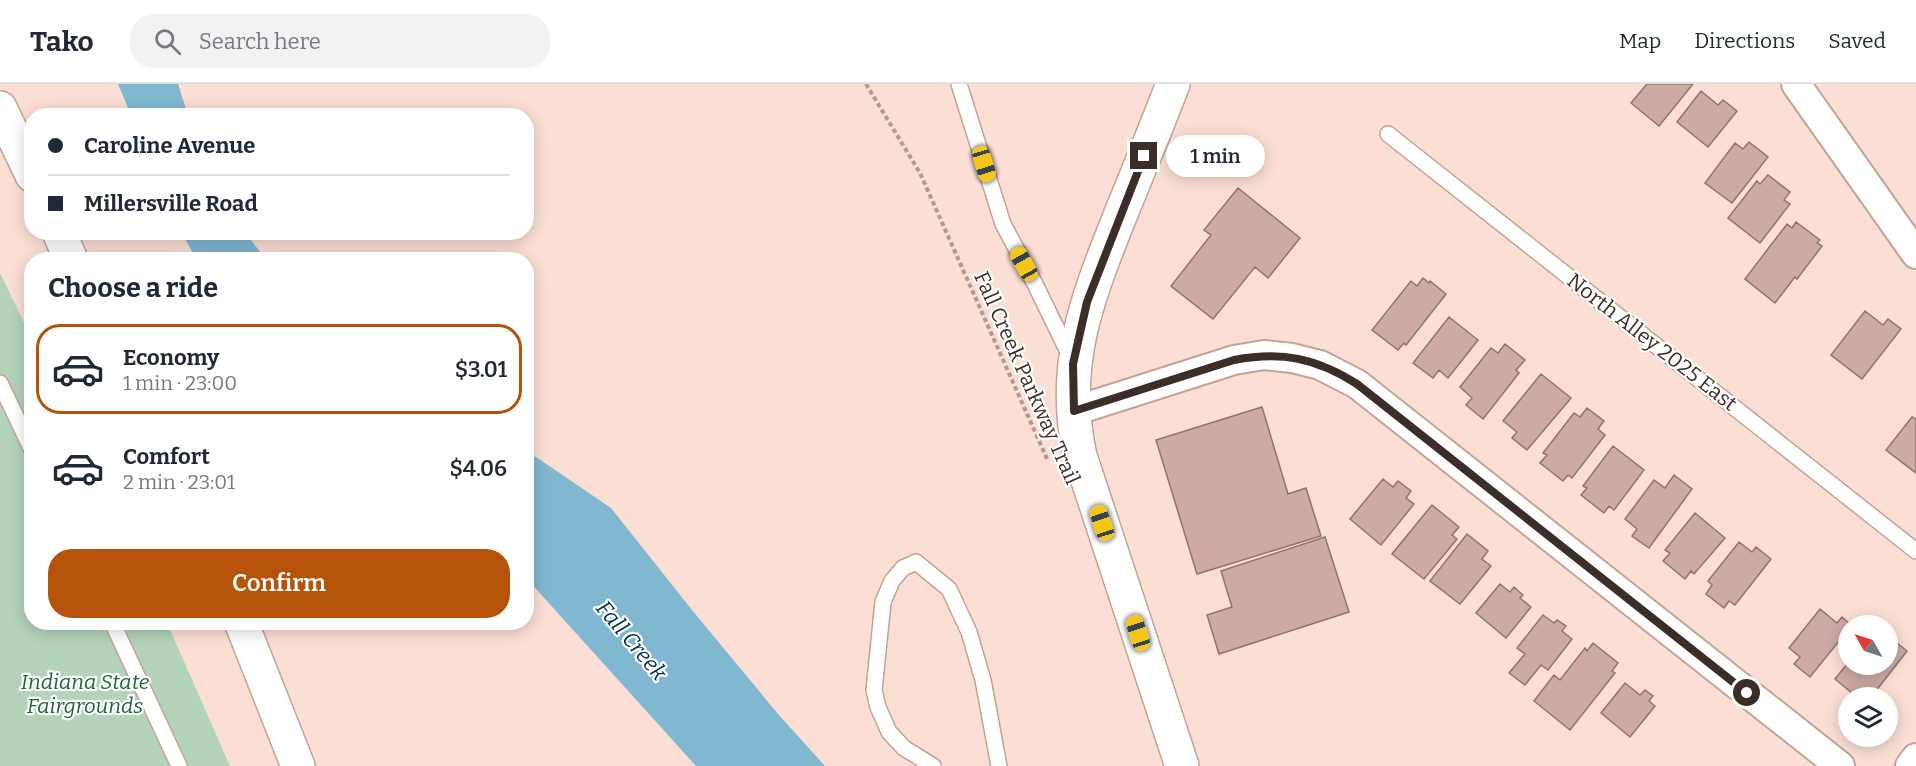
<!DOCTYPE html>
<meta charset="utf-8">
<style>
:root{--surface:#fff;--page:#f2f2f3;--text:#1f2937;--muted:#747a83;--line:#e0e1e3;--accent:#b45309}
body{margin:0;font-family:Bitter,serif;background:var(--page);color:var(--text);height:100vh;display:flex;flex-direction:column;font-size:22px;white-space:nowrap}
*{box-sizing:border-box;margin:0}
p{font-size:20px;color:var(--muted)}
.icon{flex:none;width:33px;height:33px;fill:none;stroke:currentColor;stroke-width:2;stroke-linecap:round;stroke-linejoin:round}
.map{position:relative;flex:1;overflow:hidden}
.details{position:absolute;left:24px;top:168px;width:510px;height:378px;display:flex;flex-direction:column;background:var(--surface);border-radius:24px;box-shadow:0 3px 15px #0003}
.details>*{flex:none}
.top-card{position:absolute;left:24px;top:24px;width:510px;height:132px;border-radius:24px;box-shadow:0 3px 15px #0003;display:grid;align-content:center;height:132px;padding:0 24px;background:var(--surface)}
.needle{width:39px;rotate:309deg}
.fabs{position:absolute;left:1838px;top:531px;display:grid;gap:12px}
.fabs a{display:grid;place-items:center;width:60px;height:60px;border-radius:50%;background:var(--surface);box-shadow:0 3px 15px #0003;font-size:30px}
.end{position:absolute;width:27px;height:27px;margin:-14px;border:8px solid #3b2e29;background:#fff;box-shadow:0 0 0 3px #fff}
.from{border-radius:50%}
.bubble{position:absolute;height:42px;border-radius:21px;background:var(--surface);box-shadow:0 3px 15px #0003;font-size:20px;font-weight:600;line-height:42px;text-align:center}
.car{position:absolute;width:18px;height:36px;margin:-18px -9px;border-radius:8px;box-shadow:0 0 4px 2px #0007;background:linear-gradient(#f5c518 24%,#345 0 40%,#f5c518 0 76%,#345 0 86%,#f5c518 0)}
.top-card b{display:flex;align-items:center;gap:21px;height:57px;font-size:22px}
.top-card b+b{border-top:2px solid var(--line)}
.top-card i{width:15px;height:15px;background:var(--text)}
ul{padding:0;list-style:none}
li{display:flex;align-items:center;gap:18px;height:90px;margin:0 12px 9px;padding:0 12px;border:3px solid transparent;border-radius:24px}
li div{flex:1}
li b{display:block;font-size:22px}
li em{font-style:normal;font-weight:600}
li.active{border-color:var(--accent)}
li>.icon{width:54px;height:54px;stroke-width:1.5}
h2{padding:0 24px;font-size:27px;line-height:72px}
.button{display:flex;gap:12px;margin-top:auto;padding:12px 24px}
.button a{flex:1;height:69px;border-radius:24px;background:var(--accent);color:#fff;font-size:24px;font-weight:600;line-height:69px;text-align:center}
header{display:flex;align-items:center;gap:36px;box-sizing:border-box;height:84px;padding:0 30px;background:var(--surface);border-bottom:2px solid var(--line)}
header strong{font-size:28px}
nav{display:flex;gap:33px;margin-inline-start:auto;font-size:21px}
.search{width:420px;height:54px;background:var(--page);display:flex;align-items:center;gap:15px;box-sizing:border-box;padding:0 21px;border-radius:24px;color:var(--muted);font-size:22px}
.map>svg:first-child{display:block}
.green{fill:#b3d3bb}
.water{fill:#80b8d2}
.building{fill:#cdaaa5;stroke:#93726d;stroke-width:1.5}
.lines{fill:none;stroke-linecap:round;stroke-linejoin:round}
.lane-casing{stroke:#c4a397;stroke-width:18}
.street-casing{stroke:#c4a397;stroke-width:32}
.secondary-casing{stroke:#c4a397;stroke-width:36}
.primary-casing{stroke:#c4a397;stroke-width:36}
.path{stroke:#b09a92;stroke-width:4;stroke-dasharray:4.5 3;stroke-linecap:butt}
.lane{stroke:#fff;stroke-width:15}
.street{stroke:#fff;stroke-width:28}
.secondary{stroke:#fff;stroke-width:33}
.primary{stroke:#fff;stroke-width:33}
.route{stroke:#3b2e29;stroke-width:8}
.labels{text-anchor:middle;stroke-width:4.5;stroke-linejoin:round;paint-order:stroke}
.street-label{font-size:21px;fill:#3b2e29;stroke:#fff}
.park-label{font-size:21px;font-style:italic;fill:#206539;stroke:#fff}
.water-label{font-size:22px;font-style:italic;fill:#003143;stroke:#fff}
</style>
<header>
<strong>Tako</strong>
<div class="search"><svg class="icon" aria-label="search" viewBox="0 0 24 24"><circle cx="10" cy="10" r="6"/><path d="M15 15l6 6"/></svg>Search here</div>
<nav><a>Map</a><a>Directions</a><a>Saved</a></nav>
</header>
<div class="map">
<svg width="1916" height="682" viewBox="0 0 1916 682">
<rect width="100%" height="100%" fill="#fbdfd5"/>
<path class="green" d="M0,189L31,253L32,538L167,539L230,682H0Z"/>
<path class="water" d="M118,0H178L188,31H131Z
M182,149H245L266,175H196Z
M527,368L539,375L611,424L692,526L778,630L825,682H696L527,495Z"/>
<path class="building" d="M1647,0H1693L1659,42L1631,19Z
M1701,7L1718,21L1723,16L1737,27L1708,63L1677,38Z
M1749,58L1768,73L1732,119L1705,99L1735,59L1743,65Z
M1768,91L1790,108L1784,116L1790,120L1760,159L1728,134L1757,97L1760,100Z
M1238,104L1300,154L1268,194L1255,183L1213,235L1171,202L1211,151L1204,146Z
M1796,138L1820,156L1817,159L1822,162L1797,195L1795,193L1775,219L1745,195L1787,140L1792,144Z
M1423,194L1429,199L1430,197L1446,210L1406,261L1404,259L1398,266L1372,246L1411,197L1417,202Z
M1865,227L1883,241L1888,235L1901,245L1862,295L1831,271Z
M1449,233L1478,256L1448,294L1439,286L1433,294L1413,279Z
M1505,260L1525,276L1516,286L1519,289L1483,335L1466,321L1472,314L1460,303L1491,264L1498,269Z
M1541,290L1571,314L1527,366L1512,354L1517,348L1503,337Z
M1262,323L1288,410L1306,404L1321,452L1197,490L1156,356Z
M1587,324L1604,337L1598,345L1605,351L1572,394L1568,391L1563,397L1540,379L1547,371L1543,369L1574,329L1580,333Z
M1912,333L1916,335V389L1886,366Z
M1613,362L1644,386L1614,426L1609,422L1604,429L1581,411L1587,404L1583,402Z
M1674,391L1692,405L1649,464L1632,452L1637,445L1625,435L1654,396L1665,404Z
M1383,395L1393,403L1398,397L1411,407L1406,414L1414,420L1381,461L1350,435Z
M1432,421L1459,443L1452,451L1457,455L1424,495L1392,470Z
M1695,429L1725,454L1694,490L1691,487L1685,495L1663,477L1670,469L1665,466Z
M1467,450L1488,467L1482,475L1491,482L1460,520L1430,497Z
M1325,453L1349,528L1219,570L1207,531L1232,523L1221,487Z
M1739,458L1752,468L1756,463L1771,475L1735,521L1729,517L1724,524L1706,510L1712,501L1708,497Z
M1500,500L1510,508L1514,503L1523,511L1520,514L1531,523L1506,554L1476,529Z
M1820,525L1837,539L1842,533L1851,541L1848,542V546L1810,593L1794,580L1800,573L1789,564Z
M1543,531L1554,539L1557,536L1566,542L1562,547L1572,555L1548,586L1541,581L1525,601L1509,589L1525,570L1517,564Z
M1887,551L1907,567L1875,608L1880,611L1878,614H1858L1835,595L1848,579V580H1887Z
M1593,559L1618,579L1612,587L1615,589L1570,646L1534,617L1554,591L1560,596L1585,564L1587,567Z
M1625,599L1640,611L1645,606L1653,612L1649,617L1655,622L1630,653L1601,629Z"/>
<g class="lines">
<g class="lane-casing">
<path id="lane" d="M959,0L1003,140L1035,200L1071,274
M1388,50L1916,467
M0,299L32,366
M112,538L179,682
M933,682L904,664L889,648L878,623L874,606L883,518L892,497L903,484L916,478L949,505L969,548L983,596L999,682"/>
</g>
<g class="street-casing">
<path id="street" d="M1796,0L1916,170
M1074,327L1234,276L1264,271L1292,274L1320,281L1357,300L1840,682
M1910,682L1916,674"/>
</g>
<g class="secondary-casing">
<path id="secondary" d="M1173,0C1156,44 1138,88 1120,132C1087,215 1060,281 1080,372L1182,682"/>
</g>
<g class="primary-casing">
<path id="primary" d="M0,24L32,91
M59,148L71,176
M241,538L298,682"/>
</g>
<path class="path" d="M866,0L920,89L1048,377"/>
<use href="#lane" class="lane"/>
<use href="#street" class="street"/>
<use href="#secondary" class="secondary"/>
<use href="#primary" class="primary"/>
</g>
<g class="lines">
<path class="route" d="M1144,72L1087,218L1073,280L1074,327L1234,276C1282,267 1316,274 1357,300L1747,609"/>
</g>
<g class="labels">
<g class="street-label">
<text transform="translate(1652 258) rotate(38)" y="7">North Alley 2025 East</text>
<text transform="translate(1027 294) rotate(66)" y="7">Fall Creek Parkway Trail</text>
</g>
<g class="park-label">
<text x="85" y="605">Indiana State<tspan x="85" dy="24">Fairgrounds</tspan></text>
</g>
<g class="water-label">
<text transform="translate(632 556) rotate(50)" y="8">Fall Creek</text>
</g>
</g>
</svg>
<div class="fabs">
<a><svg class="needle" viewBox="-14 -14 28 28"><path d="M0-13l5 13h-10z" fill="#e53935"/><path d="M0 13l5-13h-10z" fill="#747a83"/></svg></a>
<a><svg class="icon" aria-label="layers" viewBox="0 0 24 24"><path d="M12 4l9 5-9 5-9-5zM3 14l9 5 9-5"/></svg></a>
</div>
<i class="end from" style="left:1747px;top:609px"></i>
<i class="end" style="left:1144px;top:72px"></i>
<div class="bubble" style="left:1166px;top:51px;width:99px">1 min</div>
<i class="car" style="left:984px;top:80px;rotate:163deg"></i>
<i class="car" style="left:1024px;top:180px;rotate:331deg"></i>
<i class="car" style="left:1102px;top:439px;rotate:342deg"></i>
<i class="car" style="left:1138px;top:549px;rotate:342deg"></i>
<div class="top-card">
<b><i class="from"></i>Caroline Avenue</b>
<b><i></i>Millersville Road</b>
</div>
<section class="details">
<h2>Choose a ride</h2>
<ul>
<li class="active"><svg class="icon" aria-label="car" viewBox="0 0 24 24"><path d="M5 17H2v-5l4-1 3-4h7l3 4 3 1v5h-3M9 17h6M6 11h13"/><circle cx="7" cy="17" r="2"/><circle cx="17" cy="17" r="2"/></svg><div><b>Economy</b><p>1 min · 23:00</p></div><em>$3.01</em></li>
<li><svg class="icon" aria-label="car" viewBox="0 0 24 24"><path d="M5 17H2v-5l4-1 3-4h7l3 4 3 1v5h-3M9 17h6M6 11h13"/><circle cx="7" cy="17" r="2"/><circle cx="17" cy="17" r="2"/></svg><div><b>Comfort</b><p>2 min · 23:01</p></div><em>$4.06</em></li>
</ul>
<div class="button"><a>Confirm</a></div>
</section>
</div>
